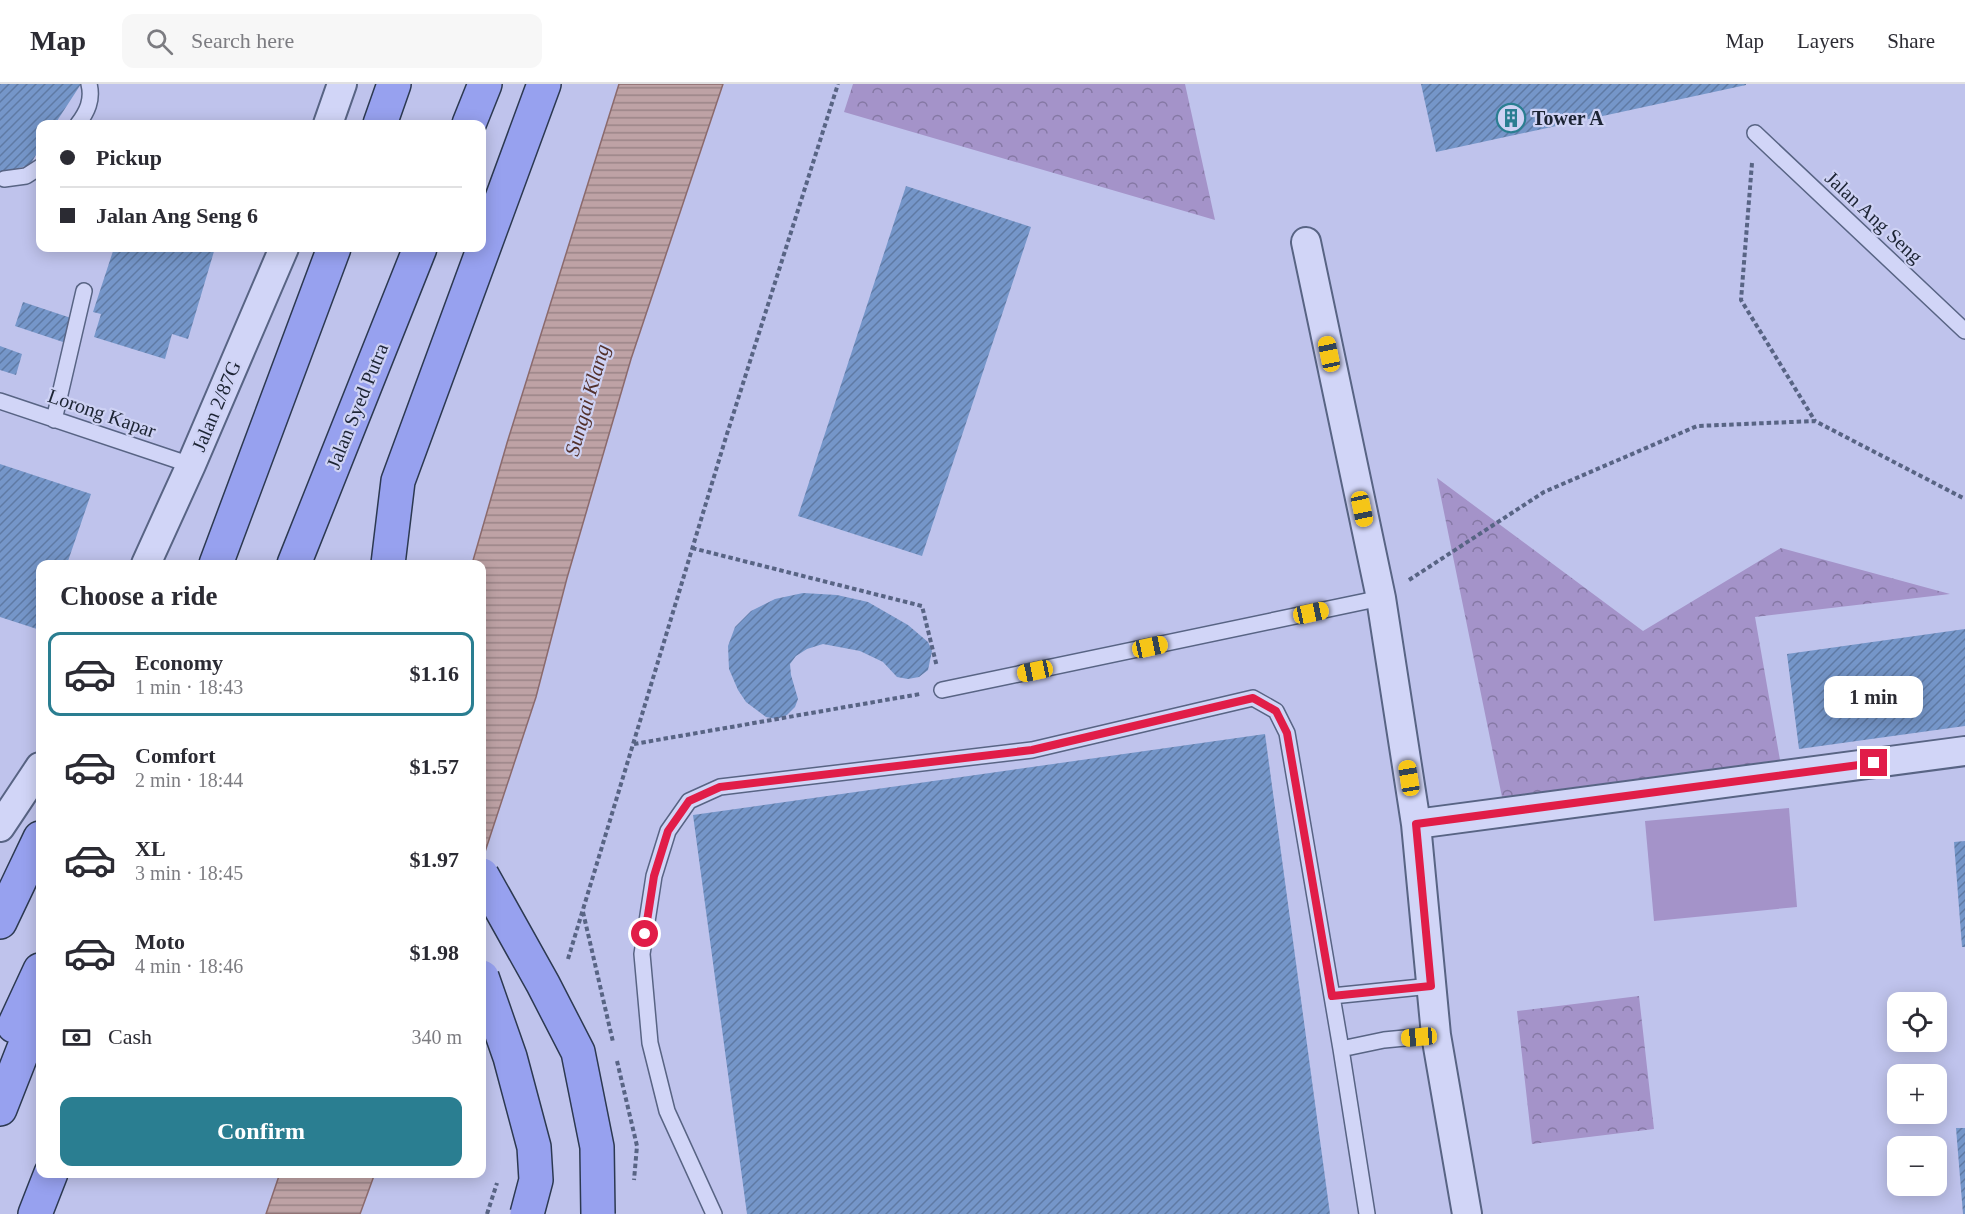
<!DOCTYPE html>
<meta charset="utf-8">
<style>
:root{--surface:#fff;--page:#f7f7f7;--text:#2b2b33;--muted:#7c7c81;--line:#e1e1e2;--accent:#2a7e91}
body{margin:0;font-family:"Times New Roman",serif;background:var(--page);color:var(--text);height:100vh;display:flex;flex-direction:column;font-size:22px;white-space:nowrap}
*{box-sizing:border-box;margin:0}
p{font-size:20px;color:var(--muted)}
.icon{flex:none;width:33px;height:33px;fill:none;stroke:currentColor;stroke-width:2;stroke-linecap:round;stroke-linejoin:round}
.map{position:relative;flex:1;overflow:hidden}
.panel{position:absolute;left:36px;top:476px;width:450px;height:618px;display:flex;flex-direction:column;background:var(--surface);border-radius:12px;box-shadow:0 3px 15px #0003}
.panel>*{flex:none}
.banner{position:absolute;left:36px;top:36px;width:450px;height:132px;border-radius:12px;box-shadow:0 3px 15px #0003;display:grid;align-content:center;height:132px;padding:0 24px;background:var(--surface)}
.buttons{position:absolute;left:1887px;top:908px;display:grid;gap:12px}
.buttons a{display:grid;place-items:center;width:60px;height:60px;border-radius:12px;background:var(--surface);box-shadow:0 3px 15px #0003;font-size:30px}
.end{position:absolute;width:27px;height:27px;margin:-14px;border:8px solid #e11d48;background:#fff;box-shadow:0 0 0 3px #fff}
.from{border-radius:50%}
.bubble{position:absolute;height:42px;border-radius:12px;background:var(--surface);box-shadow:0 3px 15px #0003;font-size:20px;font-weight:600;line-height:42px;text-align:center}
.car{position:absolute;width:18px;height:36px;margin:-18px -9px;border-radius:8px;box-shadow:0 0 4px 2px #0007;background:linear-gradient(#f5c518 24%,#345 0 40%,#f5c518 0 76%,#345 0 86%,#f5c518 0)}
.banner b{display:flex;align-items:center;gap:21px;height:57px;font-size:22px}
.banner b+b{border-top:2px solid var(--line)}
.banner i{width:15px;height:15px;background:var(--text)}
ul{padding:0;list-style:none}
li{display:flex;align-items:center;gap:18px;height:84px;margin:0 12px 9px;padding:0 12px;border:3px solid transparent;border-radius:12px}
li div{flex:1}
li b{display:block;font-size:22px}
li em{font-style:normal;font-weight:600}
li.active{border-color:var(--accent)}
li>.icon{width:54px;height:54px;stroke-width:1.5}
h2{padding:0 24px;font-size:27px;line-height:72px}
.pay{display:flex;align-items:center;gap:15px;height:66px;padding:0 24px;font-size:22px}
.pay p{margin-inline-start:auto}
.action{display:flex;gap:12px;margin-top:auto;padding:12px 24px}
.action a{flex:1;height:69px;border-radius:12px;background:var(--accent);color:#fff;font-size:24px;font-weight:600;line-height:69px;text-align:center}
header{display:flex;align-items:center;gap:36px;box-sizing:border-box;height:84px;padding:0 30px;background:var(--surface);border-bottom:2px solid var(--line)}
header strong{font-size:28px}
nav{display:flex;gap:33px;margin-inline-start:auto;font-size:21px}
.search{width:420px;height:54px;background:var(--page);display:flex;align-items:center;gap:15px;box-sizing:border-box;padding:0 21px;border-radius:12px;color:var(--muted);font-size:22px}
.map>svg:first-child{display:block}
.grass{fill:#a493c9}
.forest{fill:url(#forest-crowns)}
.water{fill:url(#water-rules);stroke:#8b6a6c;stroke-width:1.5}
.building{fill:url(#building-hatch)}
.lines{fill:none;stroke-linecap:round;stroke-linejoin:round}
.lane-casing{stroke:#586484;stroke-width:18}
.street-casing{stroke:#586484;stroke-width:32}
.primary-casing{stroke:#2c3951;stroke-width:36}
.path{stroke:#586484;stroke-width:4;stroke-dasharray:4.5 3;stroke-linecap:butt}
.lane{stroke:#d1d5f7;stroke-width:15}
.street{stroke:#d1d5f7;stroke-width:28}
.primary{stroke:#97a1ef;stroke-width:33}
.primary-bridge-casing{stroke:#2c3951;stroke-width:36;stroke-linecap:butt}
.primary-bridge{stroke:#97a1ef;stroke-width:33}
.route{stroke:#e11d48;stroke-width:8}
.labels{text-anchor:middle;stroke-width:4.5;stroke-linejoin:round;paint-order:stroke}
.poi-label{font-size:20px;font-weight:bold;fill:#1c2434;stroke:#ced2f4;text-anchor:start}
.street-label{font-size:20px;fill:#1c2434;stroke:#ced2f4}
.water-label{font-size:21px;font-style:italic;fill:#53312c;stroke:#ced2f4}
</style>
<header>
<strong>Map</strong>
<div class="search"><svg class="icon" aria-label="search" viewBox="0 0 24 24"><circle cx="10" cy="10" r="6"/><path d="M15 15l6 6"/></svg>Search here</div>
<nav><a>Map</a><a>Layers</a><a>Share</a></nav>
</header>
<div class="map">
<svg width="1965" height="1130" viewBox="0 0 1965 1130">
<defs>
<pattern id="forest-crowns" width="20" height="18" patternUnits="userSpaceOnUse" patternTransform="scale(1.5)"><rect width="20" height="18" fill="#a493c9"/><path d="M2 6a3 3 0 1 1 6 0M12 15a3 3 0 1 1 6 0" fill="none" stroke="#8578a4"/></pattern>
<pattern id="water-rules" width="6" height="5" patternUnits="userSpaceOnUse" patternTransform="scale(1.5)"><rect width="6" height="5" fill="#bea2a5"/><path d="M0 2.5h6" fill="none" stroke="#9a8487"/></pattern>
<pattern id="building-hatch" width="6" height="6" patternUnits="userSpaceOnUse" patternTransform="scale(1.5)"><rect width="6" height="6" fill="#7596c9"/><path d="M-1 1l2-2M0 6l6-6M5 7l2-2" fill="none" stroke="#5f7aa4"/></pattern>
</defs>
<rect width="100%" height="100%" fill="#bfc3ec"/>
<path class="grass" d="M1789,724L1797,823L1654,837L1645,737Z"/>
<path class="forest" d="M853,0H1185L1215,136L844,28Z
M1437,394L1643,547L1781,464L1950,510L1755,533L1780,676L1502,713Z
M1639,912L1654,1045L1532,1060L1517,927Z"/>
<path class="water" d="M619,0H723L631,275L567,494L536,613L482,777V480H472L507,359Z
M280,1089H375L360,1130H266Z"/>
<path class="building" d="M0,0H81L55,40H40V64L30,81L0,89Z
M1421,0H1746V1L1436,68Z
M906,102L1031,143L922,472L798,432Z
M114,164H215L188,255L172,250L165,275L94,253L101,230L93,228Z
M23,218L74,235L66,259L15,242Z
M0,262L22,270L16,291L0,286Z
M0,380L91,410L67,480H40V546L0,533Z
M803,509L837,511L868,518L908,541L928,558L932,567L928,586L919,593L908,595L897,593L883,578L860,567L823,560L807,565L796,572L790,580L791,591L798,615L795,623L787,631L777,635L766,633L746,618L738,606L729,585L728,562L735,543L751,527L775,515Z
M1965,545V642L1799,665L1787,570Z
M1265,650L1330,1130H747L693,731Z
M1965,757V863H1962L1954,758Z
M1956,1044H1965V1130H1963Z"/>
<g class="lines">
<g class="lane-casing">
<path id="lane" d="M78,40C87,28 93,16 89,0
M1755,49L1965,247
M4,95L26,92L40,83
M0,317L191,381
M54,336L84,207
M942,606L1381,514
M1332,912L1431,902
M1341,965L1384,956L1436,951
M714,1130L667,1027L650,959L642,870L654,792L668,747L689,717L720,703L1032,666L1253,614L1276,627L1287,649L1341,965L1367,1130"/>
</g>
<g class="street-casing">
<path id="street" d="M328,40L342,0
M1306,158L1381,514L1416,740L1436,951L1467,1130
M146,480L191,381L284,164
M1416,740L1965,667
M0,743L40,683"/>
</g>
<g class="primary-casing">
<path id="primary" d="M380,40L394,0
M469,40L485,0
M216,480L334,164
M294,480L420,164
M388,480L398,397L544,0
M0,838L40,754
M14,942L40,886
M0,1025L40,923
M35,1130L51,1089"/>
</g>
<path class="path" d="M1752,79L1741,216L1815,337
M692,464L922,522L937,583
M1409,496L1544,408L1697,342L1815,337L1965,415
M634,660L920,610
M583,828L613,958
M568,875L726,353L838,0
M617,977L637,1062L634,1096
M487,1130L497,1099"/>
<use href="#lane" class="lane"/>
<use href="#street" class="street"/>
<use href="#primary" class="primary"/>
<g class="primary-bridge-casing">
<path id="primary-bridge" d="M482,791L543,900L578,968L597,1063L598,1130
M482,893L510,973L534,1063L536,1096L527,1130"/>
</g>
<use href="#primary-bridge" class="primary-bridge"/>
</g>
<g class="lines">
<path class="route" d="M645,850L654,792L668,747L689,717L720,703L1032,666L1253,614L1276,627L1287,649L1332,912L1431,902L1416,740L1874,679"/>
</g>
<defs>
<g id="building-ring" transform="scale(1.5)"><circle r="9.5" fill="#ced2f4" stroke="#2a7e91" stroke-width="1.5"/><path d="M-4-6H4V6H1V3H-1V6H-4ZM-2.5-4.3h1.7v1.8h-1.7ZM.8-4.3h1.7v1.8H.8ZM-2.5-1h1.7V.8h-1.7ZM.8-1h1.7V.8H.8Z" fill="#2a7e91"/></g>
</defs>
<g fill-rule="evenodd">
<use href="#building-ring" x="1511" y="34"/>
</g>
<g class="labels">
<g class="poi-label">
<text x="1532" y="41">Tower A</text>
</g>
<g class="street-label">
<text transform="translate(1874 133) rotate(43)" y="7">Jalan Ang Seng</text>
<text transform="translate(216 322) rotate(-67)" y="7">Jalan 2/87G</text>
<text transform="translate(357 322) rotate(-68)" y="7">Jalan Syed Putra</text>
<text transform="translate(102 329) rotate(19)" y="7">Lorong Kapar</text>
</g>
<g class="water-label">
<text transform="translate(587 316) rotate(-74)" y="7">Sungai Klang</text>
</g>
</g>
</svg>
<div class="buttons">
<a><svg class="icon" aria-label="locate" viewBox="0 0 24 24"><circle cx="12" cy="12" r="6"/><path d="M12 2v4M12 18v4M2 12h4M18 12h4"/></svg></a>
<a>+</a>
<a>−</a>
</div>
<i class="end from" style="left:645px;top:850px"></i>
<i class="end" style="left:1874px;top:679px"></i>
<div class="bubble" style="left:1824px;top:592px;width:99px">1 min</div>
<i class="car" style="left:1329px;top:270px;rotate:348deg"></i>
<i class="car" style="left:1362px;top:425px;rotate:168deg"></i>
<i class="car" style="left:1311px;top:529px;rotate:78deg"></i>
<i class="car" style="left:1150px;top:563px;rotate:78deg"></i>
<i class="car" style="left:1035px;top:587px;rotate:258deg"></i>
<i class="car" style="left:1409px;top:694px;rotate:351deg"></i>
<i class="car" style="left:1419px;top:953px;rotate:265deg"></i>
<div class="banner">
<b><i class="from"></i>Pickup</b>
<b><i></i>Jalan Ang Seng 6</b>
</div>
<section class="panel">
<h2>Choose a ride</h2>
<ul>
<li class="active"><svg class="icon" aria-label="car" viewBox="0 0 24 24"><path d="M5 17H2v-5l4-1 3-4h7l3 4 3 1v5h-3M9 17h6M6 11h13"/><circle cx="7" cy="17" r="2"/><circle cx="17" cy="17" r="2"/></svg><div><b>Economy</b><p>1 min · 18:43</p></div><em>$1.16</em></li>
<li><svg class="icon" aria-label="car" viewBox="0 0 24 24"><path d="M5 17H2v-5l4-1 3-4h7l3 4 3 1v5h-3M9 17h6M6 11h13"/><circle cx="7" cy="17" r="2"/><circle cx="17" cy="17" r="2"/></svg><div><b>Comfort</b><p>2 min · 18:44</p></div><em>$1.57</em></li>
<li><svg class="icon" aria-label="car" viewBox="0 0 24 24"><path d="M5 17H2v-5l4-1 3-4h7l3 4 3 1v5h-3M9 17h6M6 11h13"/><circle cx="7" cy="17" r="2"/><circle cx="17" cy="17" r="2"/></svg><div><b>XL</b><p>3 min · 18:45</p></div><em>$1.97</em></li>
<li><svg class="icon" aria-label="car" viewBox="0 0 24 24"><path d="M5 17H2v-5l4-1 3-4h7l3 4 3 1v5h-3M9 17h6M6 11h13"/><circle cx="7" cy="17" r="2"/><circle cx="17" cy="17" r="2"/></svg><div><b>Moto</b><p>4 min · 18:46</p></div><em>$1.98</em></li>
</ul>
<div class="pay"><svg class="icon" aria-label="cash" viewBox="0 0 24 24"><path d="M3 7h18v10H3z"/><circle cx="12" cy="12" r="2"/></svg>Cash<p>340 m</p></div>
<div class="action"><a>Confirm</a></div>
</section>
</div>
